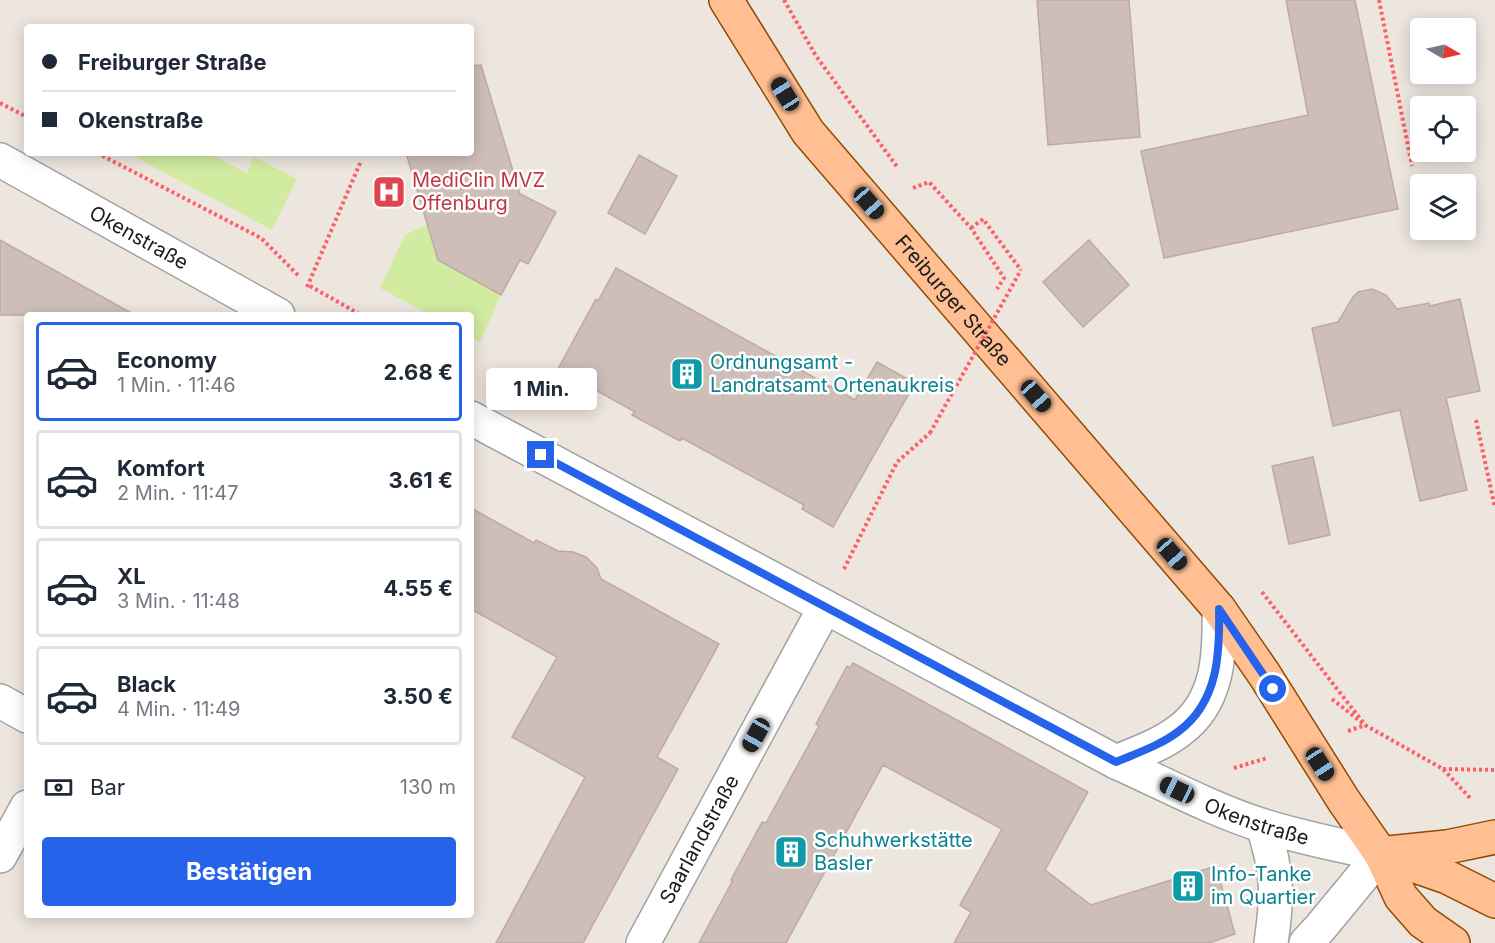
<!DOCTYPE html>
<html lang="de">
<meta charset="utf-8">
<style>
:root{--surface:#fff;--page:#f6f6f7;--text:#1f2937;--muted:#747a83;--line:#e0e1e3;--accent:#2563eb}
body{margin:0;font-family:Inter,sans-serif;background:var(--page);color:var(--text);height:100vh;display:flex;flex-direction:column;font-size:22px;white-space:nowrap}
*{box-sizing:border-box;margin:0}
p{font-size:20px;color:var(--muted)}
.icon{flex:none;width:33px;height:33px;fill:none;stroke:currentColor;stroke-width:2;stroke-linecap:round;stroke-linejoin:round}
.map{position:relative;flex:1;overflow:hidden}
.panel{position:absolute;left:24px;top:312px;width:450px;height:606px;display:flex;flex-direction:column;background:var(--surface);border-radius:6px;box-shadow:0 3px 15px #0003}
.panel>*{flex:none}
.top-card{position:absolute;left:24px;top:24px;width:450px;height:132px;border-radius:6px;box-shadow:0 3px 15px #0003;display:grid;align-content:center;height:132px;padding:0 18px;background:var(--surface)}
.needle{width:39px;rotate:99deg}
.fabs{position:absolute;left:1410px;top:18px;display:grid;gap:12px}
.fabs a{display:grid;place-items:center;width:66px;height:66px;border-radius:6px;background:var(--surface);box-shadow:0 3px 15px #0003;font-size:30px}
.end{position:absolute;width:27px;height:27px;margin:-14px;border:8px solid #2563eb;background:#fff;box-shadow:0 0 0 3px #fff}
.from{border-radius:50%}
.bubble{position:absolute;height:42px;border-radius:6px;background:var(--surface);box-shadow:0 3px 15px #0003;font-size:20px;font-weight:700;line-height:42px;text-align:center}
.car{position:absolute;width:18px;height:36px;margin:-18px -9px;border-radius:8px;box-shadow:0 0 4px 2px #0007;background:linear-gradient(#222 24%,#8ab4d8 0 40%,#222 0 76%,#8ab4d8 0 86%,#222 0)}
.top-card b{display:flex;align-items:center;gap:21px;height:57px;font-size:22px}
.top-card b+b{border-top:2px solid var(--line)}
.top-card i{width:15px;height:15px;background:var(--text)}
ul{padding:10px 0 0;list-style:none}
li{display:flex;align-items:center;gap:18px;height:99px;margin:0 12px 9px;padding:0 6px;border:3px solid var(--line);border-radius:6px}
li div{flex:1}
li b{display:block;font-size:22px}
li em{font-style:normal;font-weight:700}
li.active{border-color:var(--accent)}
li>.icon{width:54px;height:54px;stroke-width:1.5}
.pay{display:flex;align-items:center;gap:15px;height:66px;padding:0 18px;font-size:22px}
.pay p{margin-inline-start:auto}
.button{display:flex;gap:12px;margin-top:auto;padding:12px 18px}
.button a{flex:1;height:69px;border-radius:6px;background:var(--accent);color:#fff;font-size:24px;font-weight:700;line-height:69px;text-align:center}
.map>svg:first-child{display:block}
.grass{fill:#d1eca0}
.building{fill:#cdbeb8;stroke:#c0a9a1;stroke-width:1.5}
.lines{fill:none;stroke-linecap:round;stroke-linejoin:round}
.minor-casing{stroke:#a2a2a2;stroke-width:36}
.major-casing{stroke:#914a00;stroke-width:36}
.path{stroke:#ff5e67;stroke-width:4;stroke-dasharray:3 3;stroke-linecap:butt}
.minor{stroke:#fff;stroke-width:33}
.major{stroke:#ffbf92;stroke-width:33}
.path-bridge{stroke:#ff5e67;stroke-width:4;stroke-dasharray:3 3;stroke-linecap:butt}
.route{stroke:#2563eb;stroke-width:8}
.labels{text-anchor:middle;stroke-width:5;stroke-linejoin:round;paint-order:stroke}
.health-label{font-size:20px;fill:#be3a42;stroke:#fff;text-anchor:start}
.street-label{font-size:20px;fill:#1b1b1b;stroke:#fff}
.culture-label{font-size:20px;fill:#0d838f;stroke:#fff;text-anchor:start}
</style>
<div class="map">
<svg width="1495" height="943" viewBox="0 0 1495 943">
<rect width="100%" height="100%" fill="#ede6df"/>
<path class="grass" d="M128,153H208L247,173L254,157L297,179L272,230Z
M428,224L501,295L480,342L471,337V315H430L380,288L405,235Z"/>
<path class="building" d="M1037,0H1129L1140,137L1048,145Z
M1286,0H1355L1398,209L1164,258L1141,151L1308,115Z
M481,65L520,194L556,212L528,264L520,260L501,295L438,260L406,153H471V66Z
M639,155L677,176L645,234L608,213Z
M0,240L135,315H0Z
M1089,240L1129,285L1083,327L1043,282Z
M616,268L855,400L877,362L915,383L833,527L802,509L804,505L682,438L680,441L632,415L635,412L558,369L596,299L598,301Z
M1372,289L1386,295L1397,309L1429,303L1430,306L1460,299L1480,391L1446,398L1467,490L1420,501L1400,410L1333,426L1312,328L1338,322L1353,297L1358,292Z
M1313,457L1330,535L1289,544L1272,466Z
M471,508L534,543L536,540L558,551L573,552L586,557L597,568L601,579L719,644L657,757L678,769L583,943H496L585,777L512,737L557,657L471,609Z
M853,663L1088,792L1045,870L1091,905L1216,866L1235,934L1209,943H954L971,912L960,905L1002,829L883,765L786,943H699L733,880H731L762,822L766,823L819,726L816,724L847,666L850,668Z"/>
<g class="lines">
<g class="minor-casing">
<g id="minor">
<path id="s1" d="M0,160L278,315"/>
<path id="s2" d="M471,418L1116,762C1165,784 1213,810 1264,826C1302,838 1342,846 1381,854L1320,928L1306,943"/>
<path d="M0,701L27,716"/>
<path d="M1116,762C1137,753 1161,745 1179,731C1219,702 1220,654 1219,609"/>
<path d="M1263,826C1278,873 1278,895 1271,943"/>
<path d="M0,856L27,807"/>
<path id="s3" d="M643,943L825,607"/>
</g>
</g>
<g class="major-casing">
<g id="major">
<path id="s4" d="M726,0L808,132L1219,609L1264,674L1344,801L1381,854L1401,897L1423,922L1453,943"/>
<path d="M1388,853L1447,847L1495,837"/>
<path d="M1381,854L1447,877L1495,901"/>
</g>
</g>
<path class="path" d="M784,0L816,56L898,168
M1379,0L1412,166
M0,103L27,117
M97,153L261,238L300,277
M913,188L929,182L971,228L1004,278L997,289
M971,228L983,219L1021,270
M310,286L361,315
M307,287L361,161
M1476,420L1495,508
M844,569L897,462L930,433
M1262,592L1365,725
M1332,699L1365,725L1443,769L1471,799
M1348,731L1365,725
M1234,768L1267,758
M1443,769L1495,770"/>
<use href="#minor" class="minor"/>
<use href="#major" class="major"/>
<path class="path-bridge" d="M930,433L1021,270"/>
</g>
<g class="lines">
<path class="route" d="M541,455L1116,762C1137,753 1161,745 1179,731C1218,702 1220,654 1219,609L1273,689"/>
</g>
<defs>
<g id="hospital-square" transform="scale(1.725)"><rect x="-9" y="-9" width="18" height="18" rx="4" fill="#e0444e" stroke="#fff"/><path d="M-5-5h3v3.5h4V-5h3V5h-3V1.5h-4V5h-3Z" fill="#fff"/></g>
<g id="building-square" transform="scale(1.725)"><rect x="-9" y="-9" width="18" height="18" rx="4" fill="#0f9aa8" stroke="#fff"/><path d="M-4-6H4V6H1V3H-1V6H-4ZM-2.5-4.3h1.7v1.8h-1.7ZM.8-4.3h1.7v1.8H.8ZM-2.5-1h1.7V.8h-1.7ZM.8-1h1.7V.8H.8Z" fill="#fff"/></g>
</defs>
<g fill-rule="evenodd">
<use href="#hospital-square" x="389" y="192"/>
<use href="#building-square" x="687" y="374"/>
<use href="#building-square" x="791" y="852"/>
<use href="#building-square" x="1188" y="886"/>
</g>
<g class="labels">
<g class="health-label">
<text x="412" y="187">MediClin MVZ<tspan x="412" dy="23">Offenburg</tspan></text>
</g>
<g class="street-label">
<text dy="7" stroke="none"><textPath href="#s1" startOffset="159">Okenstraße</textPath></text>
<text dy="7" stroke="none"><textPath href="#s4" startOffset="378">Freiburger Straße</textPath></text>
<text dy="7" stroke="none"><textPath href="#s2" startOffset="884">Okenstraße</textPath></text>
<text dy="7" stroke="none"><textPath href="#s3" startOffset="118">Saarlandstraße</textPath></text>
</g>
<g class="culture-label">
<text x="710" y="369">Ordnungsamt -<tspan x="710" dy="23">Landratsamt Ortenaukreis</tspan></text>
<text x="814" y="847">Schuhwerkstätte<tspan x="814" dy="23">Basler</tspan></text>
<text x="1211" y="881">Info-Tanke<tspan x="1211" dy="23">im Quartier</tspan></text>
</g>
</g>
</svg>
<div class="fabs">
<a><svg class="needle" viewBox="-14 -14 28 28"><path d="M0-13l5 13h-10z" fill="#e53935"/><path d="M0 13l5-13h-10z" fill="#747a83"/></svg></a>
<a><svg class="icon" aria-label="locate" viewBox="0 0 24 24"><circle cx="12" cy="12" r="6"/><path d="M12 2v4M12 18v4M2 12h4M18 12h4"/></svg></a>
<a><svg class="icon" aria-label="layers" viewBox="0 0 24 24"><path d="M12 4l9 5-9 5-9-5zM3 14l9 5 9-5"/></svg></a>
</div>
<i class="end from" style="left:1273px;top:689px"></i>
<i class="end" style="left:541px;top:455px"></i>
<div class="bubble" style="left:486px;top:368px;width:111px">1 Min.</div>
<i class="car" style="left:785px;top:94px;rotate:328deg"></i>
<i class="car" style="left:869px;top:203px;rotate:139deg"></i>
<i class="car" style="left:1036px;top:396px;rotate:139deg"></i>
<i class="car" style="left:1172px;top:554px;rotate:139deg"></i>
<i class="car" style="left:756px;top:735px;rotate:209deg"></i>
<i class="car" style="left:1320px;top:764px;rotate:147deg"></i>
<i class="car" style="left:1177px;top:790px;rotate:295deg"></i>
<div class="top-card">
<b><i class="from"></i>Freiburger Straße</b>
<b><i></i>Okenstraße</b>
</div>
<section class="panel">
<ul>
<li class="active"><svg class="icon" aria-label="car" viewBox="0 0 24 24"><path d="M5 17H2v-5l4-1 3-4h7l3 4 3 1v5h-3M9 17h6M6 11h13"/><circle cx="7" cy="17" r="2"/><circle cx="17" cy="17" r="2"/></svg><div><b>Economy</b><p>1 Min. · 11:46</p></div><em>2.68 €</em></li>
<li><svg class="icon" aria-label="car" viewBox="0 0 24 24"><path d="M5 17H2v-5l4-1 3-4h7l3 4 3 1v5h-3M9 17h6M6 11h13"/><circle cx="7" cy="17" r="2"/><circle cx="17" cy="17" r="2"/></svg><div><b>Komfort</b><p>2 Min. · 11:47</p></div><em>3.61 €</em></li>
<li><svg class="icon" aria-label="car" viewBox="0 0 24 24"><path d="M5 17H2v-5l4-1 3-4h7l3 4 3 1v5h-3M9 17h6M6 11h13"/><circle cx="7" cy="17" r="2"/><circle cx="17" cy="17" r="2"/></svg><div><b>XL</b><p>3 Min. · 11:48</p></div><em>4.55 €</em></li>
<li><svg class="icon" aria-label="car" viewBox="0 0 24 24"><path d="M5 17H2v-5l4-1 3-4h7l3 4 3 1v5h-3M9 17h6M6 11h13"/><circle cx="7" cy="17" r="2"/><circle cx="17" cy="17" r="2"/></svg><div><b>Black</b><p>4 Min. · 11:49</p></div><em>3.50 €</em></li>
</ul>
<div class="pay"><svg class="icon" aria-label="cash" viewBox="0 0 24 24"><path d="M3 7h18v10H3z"/><circle cx="12" cy="12" r="2"/></svg>Bar<p>130 m</p></div>
<div class="button"><a>Bestätigen</a></div>
</section>
</div>
